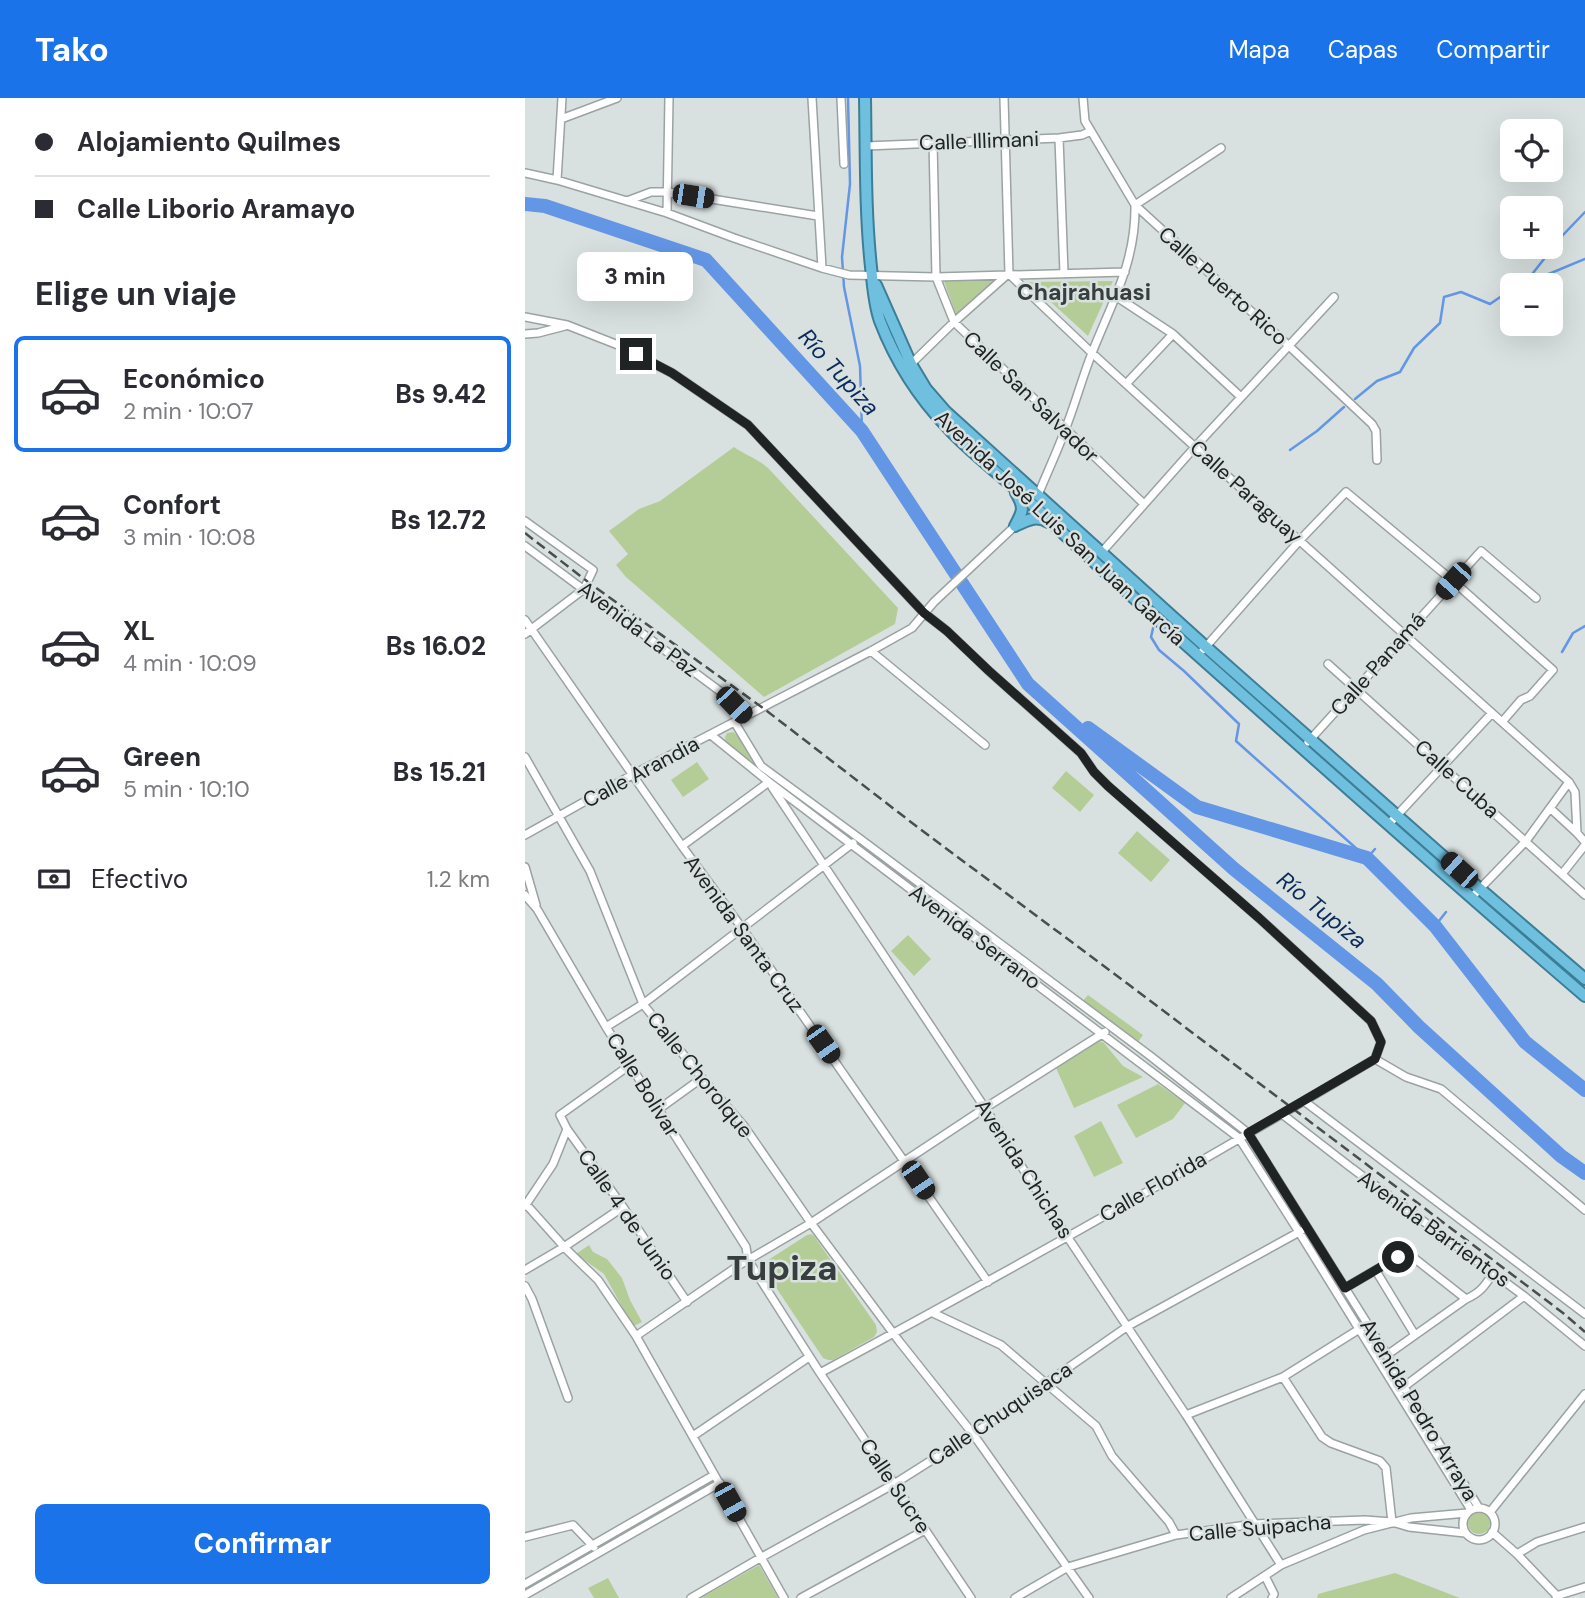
<!DOCTYPE html>
<html lang="es">
<meta charset="utf-8">
<style>
:root{--surface:#fff;--page:#f2f2f3;--text:#2b2b33;--muted:#7c7c81;--line:#e1e1e2;--accent:#1a73e8}
body{margin:0;font-family:"DM Sans",sans-serif;background:var(--page);color:var(--text);height:100vh;display:flex;flex-direction:column;font-size:26px;white-space:nowrap}
*{box-sizing:border-box;margin:0}
p{font-size:23px;color:var(--muted)}
.icon{flex:none;width:38px;height:38px;fill:none;stroke:currentColor;stroke-width:2;stroke-linecap:round;stroke-linejoin:round}
.map{position:relative;flex:1;overflow:hidden}
.details{display:flex;flex-direction:column;background:var(--surface);width:525px}
.details>*{flex:none}
.top-card{display:grid;align-content:center;height:154px;padding:0 35px;background:var(--surface)}
.controls{position:absolute;left:975px;top:21px;display:grid;gap:14px}
.controls a{display:grid;place-items:center;width:63px;height:63px;border-radius:10px;background:var(--surface);box-shadow:0 7px 28px #0002;font-size:35px}
.end{position:absolute;width:32px;height:32px;margin:-16px;border:9px solid #202323;background:#fff;box-shadow:0 0 0 4px #fff}
.from{border-radius:50%}
.bubble{position:absolute;height:49px;border-radius:10px;background:var(--surface);box-shadow:0 7px 28px #0002;font-size:23px;font-weight:700;line-height:49px;text-align:center}
.car{position:absolute;width:21px;height:42px;margin:-21px -10px;border-radius:9px;box-shadow:0 0 5px 2px #0007;background:linear-gradient(#222 24%,#8ab4d8 0 40%,#222 0 76%,#8ab4d8 0 86%,#222 0)}
.top-card b{display:flex;align-items:center;gap:24px;height:66px;font-size:26px}
.top-card b+b{border-top:2px solid var(--line)}
.top-card i{width:18px;height:18px;background:var(--text)}
ul{padding:0;list-style:none}
li{display:flex;align-items:center;gap:21px;height:116px;margin:0 14px 10px;padding:0 21px;border:4px solid transparent;border-radius:10px}
li div{flex:1}
li b{display:block;font-size:26px}
li em{font-style:normal;font-weight:700}
li.on{border-color:var(--accent)}
li>.icon{width:63px;height:63px;stroke-width:1.5}
h2{padding:0 35px;font-size:32px;line-height:84px}
.pay{display:flex;align-items:center;gap:18px;height:77px;padding:0 35px;font-size:26px}
.pay p{margin-inline-start:auto}
.button{display:flex;gap:14px;margin-top:auto;padding:14px 35px}
.button a{flex:1;height:80px;border-radius:10px;background:var(--accent);color:#fff;font-size:28px;font-weight:700;line-height:80px;text-align:center}
header{display:flex;align-items:center;gap:42px;box-sizing:border-box;height:98px;padding:0 35px;background:var(--accent);color:#fff}
header strong{font-size:33px}
nav{display:flex;gap:38px;margin-inline-start:auto;font-size:24px}
main{display:flex;flex:1;min-height:0}
.map>svg:first-child{display:block}
.green{fill:#b4cd97}
.lines{fill:none;stroke-linecap:round;stroke-linejoin:round}
.stream{stroke:#6396e5;stroke-width:2.5}
.river{stroke:#6396e5;stroke-width:14}
.minor-casing{stroke:#9ba2a2;stroke-width:10}
.trunk-casing{stroke:#3c7e97;stroke-width:14}
.minor{stroke:#fff;stroke-width:7}
.trunk{stroke:#6fbfde;stroke-width:10}
.rail{stroke:#494d4d;stroke-width:2.5;stroke-dasharray:10 5;stroke-linecap:butt}
.route{stroke:#202323;stroke-width:9}
.labels{text-anchor:middle;stroke-width:5;stroke-linejoin:round;paint-order:stroke}
.street-label{font-size:21px;fill:#202323;stroke:#d9e1e0}
.neighbourhood-label{font-size:23px;font-weight:bold;fill:#383e3e;stroke:#d9e1e0}
.water-label{font-size:23px;font-style:italic;fill:#092a5b;stroke:#d9e1e0}
.town-label{font-size:35px;font-weight:bold;fill:#383e3e;stroke:#d9e1e0}
</style>
<header>
<strong>Tako</strong>
<nav><a>Mapa</a><a>Capas</a><a>Compartir</a></nav>
</header>
<main>
<section class="details">
<div class="top-card">
<b><i class="from"></i>Alojamiento Quilmes</b>
<b><i></i>Calle Liborio Aramayo</b>
</div>
<h2>Elige un viaje</h2>
<ul>
<li class="on"><svg class="icon" aria-label="car" viewBox="0 0 24 24"><path d="M5 17H2v-5l4-1 3-4h7l3 4 3 1v5h-3M9 17h6M6 11h13"/><circle cx="7" cy="17" r="2"/><circle cx="17" cy="17" r="2"/></svg><div><b>Económico</b><p>2 min · 10:07</p></div><em>Bs 9.42</em></li>
<li><svg class="icon" aria-label="car" viewBox="0 0 24 24"><path d="M5 17H2v-5l4-1 3-4h7l3 4 3 1v5h-3M9 17h6M6 11h13"/><circle cx="7" cy="17" r="2"/><circle cx="17" cy="17" r="2"/></svg><div><b>Confort</b><p>3 min · 10:08</p></div><em>Bs 12.72</em></li>
<li><svg class="icon" aria-label="car" viewBox="0 0 24 24"><path d="M5 17H2v-5l4-1 3-4h7l3 4 3 1v5h-3M9 17h6M6 11h13"/><circle cx="7" cy="17" r="2"/><circle cx="17" cy="17" r="2"/></svg><div><b>XL</b><p>4 min · 10:09</p></div><em>Bs 16.02</em></li>
<li><svg class="icon" aria-label="car" viewBox="0 0 24 24"><path d="M5 17H2v-5l4-1 3-4h7l3 4 3 1v5h-3M9 17h6M6 11h13"/><circle cx="7" cy="17" r="2"/><circle cx="17" cy="17" r="2"/></svg><div><b>Green</b><p>5 min · 10:10</p></div><em>Bs 15.21</em></li>
</ul>
<div class="pay"><svg class="icon" aria-label="cash" viewBox="0 0 24 24"><path d="M3 7h18v10H3z"/><circle cx="12" cy="12" r="2"/></svg>Efectivo<p>1.2 km</p></div>
<div class="button"><a>Confirmar</a></div>
</section>
<div class="map">
<svg width="1060" height="1500" viewBox="0 0 1060 1500">
<rect width="100%" height="100%" fill="#d9e1e0"/>
<path class="green" d="M475,180L431,216L419,183Z
M588,183L563,238L504,184Z
M209,349C220,357 234,361 244,371L373,510L370,526L239,599L101,479L91,467L103,456L84,433L114,411L135,403Z
M208,634L213,638L229,665L201,646L200,639L202,635Z
M172,664L184,681L158,699L146,682Z
M541,673L569,697L555,714L527,690Z
M612,733L645,762L626,784L593,755Z
M383,837L406,861L389,878L366,853Z
M563,897L618,937L613,944L557,904Z
M573,942L579,945L598,968L618,979L549,1010L531,970Z
M633,986L660,1005L648,1021L611,1040L592,1007Z
M576,1023L598,1065L569,1079L549,1038Z
M286,1136L289,1138L351,1227L352,1234L349,1239L308,1262H303L298,1260L240,1173V1164L282,1137Z
M64,1147L68,1154L82,1161L97,1180L105,1202L117,1224L111,1227H107L79,1176L51,1156Z
M943 1425a11 11 0 1 1 22 0a11 11 0 1 1-22 0Z
M234,1467L253,1500H176Z
M870,1475L935,1500H792L793,1496Z
M83,1480L94,1500H69L63,1490Z"/>
<g class="lines">
<path class="stream" d="M323,0L325,86L317,159L319,189L335,268L337,333
M993,187L1004,180L1038,137L1060,114
M1000,187L1014,180L1060,161
M978,199L987,194
M830,301L852,283L875,274L889,250L915,225L919,199L936,194L965,206L987,191
M765,352L792,333L819,309
M629,526L626,539L634,552L659,573L714,626L711,643L842,760L850,751
M1037,554L1048,535L1060,528
M910,828L921,814"/>
<path class="river" d="M0,106L20,108L181,162L337,333L503,586L709,771L852,886L894,929L1036,1058L1060,1075
M563,630L672,709L842,760L910,828L1000,944L1060,992"/>
<g class="minor-casing">
<path id="minor" d="M287,0L297,170
M316,0L319,66
M479,0L484,176L567,255L670,349L1044,684L1050,694L1052,735L1060,744
M558,0L560,23L610,107L764,248L847,326L851,333L852,362
M36,21L92,0
M534,40L539,175
M408,44L411,179L429,224L619,406
M341,48L534,40L557,37L566,33
M0,75L32,82L142,115L209,140L297,170L324,177L411,179L600,174
M32,82L37,0
M102,103L126,94H143L293,118
M142,115L144,0
M592,199L648,236L716,299
M0,219L42,227L93,247L147,275L223,327L399,515L422,533L464,573L556,655L569,674L583,688L734,820L846,923L856,944L850,961L881,979L916,991L1060,1112
M0,236L13,235L40,228
M386,266L429,224L483,176
M601,286L648,236
M513,397C522,375 532,354 540,332C550,307 557,280 567,255C587,204 611,164 610,107L696,50
M0,423L68,472L59,491L0,536
M0,448L196,594L221,619
M576,455L670,349L809,199
M0,522L157,748L217,830L463,1184
M678,552L775,442L821,394L928,483L1028,572L1005,598L996,602L977,624
M346,553L460,647
M803,566L1060,797
M210,625L236,668L334,740L624,957L723,1035L862,1257L879,1289L954,1410
M186,637L244,684L714,1040L774,1134L946,1412
M783,644L956,453L1011,500
M0,659L65,773L118,906L177,980L219,1028L286,1125L374,1243L448,1336L564,1500
M247,689L460,1010L510,1090L661,1317L756,1467
M1025,710L1052,735
M864,726L967,615
M0,737L107,677L346,553L387,530L409,504L490,428
M157,748L244,684
M0,769L11,807
M1037,776L1060,747
M0,797L12,811L81,929L221,1149L223,1162L295,1275L446,1500
M946,800L1001,743L1044,684
M81,929L118,906L328,745
M779,1003L1060,1216
M134,1011L177,980
M757,1016L824,1068L999,1198L1060,1248
M42,1031L98,1109L162,1204
M0,1105L42,1152L73,1182L111,1238L259,1500
M0,1108L28,1066L42,1031L35,1017L105,967
M0,1172L39,1149L98,1109
M851,1173L890,1237
M0,1188L7,1201L43,1300
M820,1190L873,1159L882,1157L889,1160L941,1201
M408,1215L476,1247L571,1328L587,1358L644,1424L651,1437
M111,1238L216,1166L286,1125L460,1010L580,934
M862,1257L941,1201C955,1195 960,1188 968,1175
M295,1275C482,1174 667,1070 850,961
M758,1279L797,1339L806,1345L855,1363L861,1370L867,1424
M876,1291L999,1198
M661,1317L758,1279L836,1230
M168,1338L284,1259
M938 1426a16 16 0 1 1 32 0a16 16 0 1 1-32 0Z
M965,1414L1060,1296
M967,1434L992,1456L1034,1500
M0,1439L48,1427L69,1449
M992,1456L1012,1444L1060,1429
M740,1478L749,1496L747,1500
M0,1486L189,1377
M0,1497L195,1385
M1031,1498L1060,1489
M166,1500L235,1460L369,1386L448,1336L603,1228L776,1133
M276,1500L400,1432
M490,1500L543,1469L651,1437L729,1426L840,1422L867,1424L884,1429L940,1435
M706,1500L756,1467L839,1432L886,1420L942,1415"/>
</g>
<g class="trunk-casing">
<path id="trunk" d="M340,0C341,56 340,113 346,169C348,187 349,206 355,223C370,262 394,300 423,330C444,353 471,373 495,395C545,442 595,488 647,534C784,656 921,779 1060,898
M351,187L386,266L401,291L421,314L681,549L955,791L1060,881
M490,428C498,413 500,410 491,395
M490,428C502,422 511,417 523,424"/>
</g>
<use href="#minor" class="minor"/>
<use href="#trunk" class="trunk"/>
<path class="rail" d="M0,435L63,484L238,610L395,731L603,886L1038,1215L1060,1234"/>
</g>
<g class="lines">
<path class="route" d="M111,256L147,275L223,327L399,515L422,533L464,573L556,655L569,674L583,688L734,820L846,923L856,944L850,961L723,1035L820,1190L873,1159"/>
</g>
<g class="labels">
<g class="street-label">
<text transform="translate(454 43) rotate(-2)" y="7">Calle Illimani</text>
<text transform="translate(698 188) rotate(42)" y="7">Calle Puerto Rico</text>
<text transform="translate(506 299) rotate(44)" y="7">Calle San Salvador</text>
<text transform="translate(721 394) rotate(42)" y="7">Calle Paraguay</text>
<text transform="translate(535 430) rotate(43)" y="7">Avenida José Luis San Juan García</text>
<text transform="translate(113 531) rotate(37)" y="7">Avenida La Paz</text>
<text transform="translate(853 566) rotate(-48)" y="7">Calle Panamá</text>
<text transform="translate(116 674) rotate(-28)" y="7">Calle Arandia</text>
<text transform="translate(932 681) rotate(42)" y="7">Calle Cuba</text>
<text transform="translate(219 836) rotate(54)" y="7">Avenida Santa Cruz</text>
<text transform="translate(450 839) rotate(37)" y="7">Avenida Serrano</text>
<text transform="translate(175 977) rotate(51)" y="7">Calle Chorolque</text>
<text transform="translate(118 987) rotate(58)" y="7">Calle Bolivar</text>
<text transform="translate(499 1071) rotate(57)" y="7">Avenida Chichas</text>
<text transform="translate(628 1089) rotate(-30)" y="7">Calle Florida</text>
<text transform="translate(102 1117) rotate(55)" y="7">Calle 4 de Junio</text>
<text transform="translate(909 1131) rotate(36)" y="7">Avenida Barrientos</text>
<text transform="translate(894 1312) rotate(59)" y="7">Avenida Pedro Arraya</text>
<text transform="translate(475 1316) rotate(-34)" y="7">Calle Chuquisaca</text>
<text transform="translate(370 1388) rotate(56)" y="7">Calle Sucre</text>
<text transform="translate(735 1430) rotate(-5)" y="7">Calle Suipacha</text>
</g>
<g class="neighbourhood-label">
<text x="559" y="202">Chajrahuasi</text>
</g>
<g class="water-label">
<text transform="translate(314 274) rotate(48)" y="8">Río Tupiza</text>
<text transform="translate(797 812) rotate(39)" y="8">Río Tupiza</text>
</g>
<g class="town-label">
<text x="257" y="1182">Tupiza</text>
</g>
</g>
</svg>
<div class="controls">
<a><svg class="icon" aria-label="locate" viewBox="0 0 24 24"><circle cx="12" cy="12" r="6"/><path d="M12 2v4M12 18v4M2 12h4M18 12h4"/></svg></a>
<a>+</a>
<a>−</a>
</div>
<i class="end from" style="left:873px;top:1159px"></i>
<i class="end" style="left:111px;top:256px"></i>
<div class="bubble" style="left:52px;top:154px;width:116px">3 min</div>
<i class="car" style="left:168px;top:98px;rotate:99deg"></i>
<i class="car" style="left:928px;top:483px;rotate:222deg"></i>
<i class="car" style="left:209px;top:607px;rotate:136deg"></i>
<i class="car" style="left:934px;top:772px;rotate:312deg"></i>
<i class="car" style="left:298px;top:946px;rotate:145deg"></i>
<i class="car" style="left:393px;top:1082px;rotate:146deg"></i>
<i class="car" style="left:205px;top:1404px;rotate:151deg"></i>
</div>
</main>
